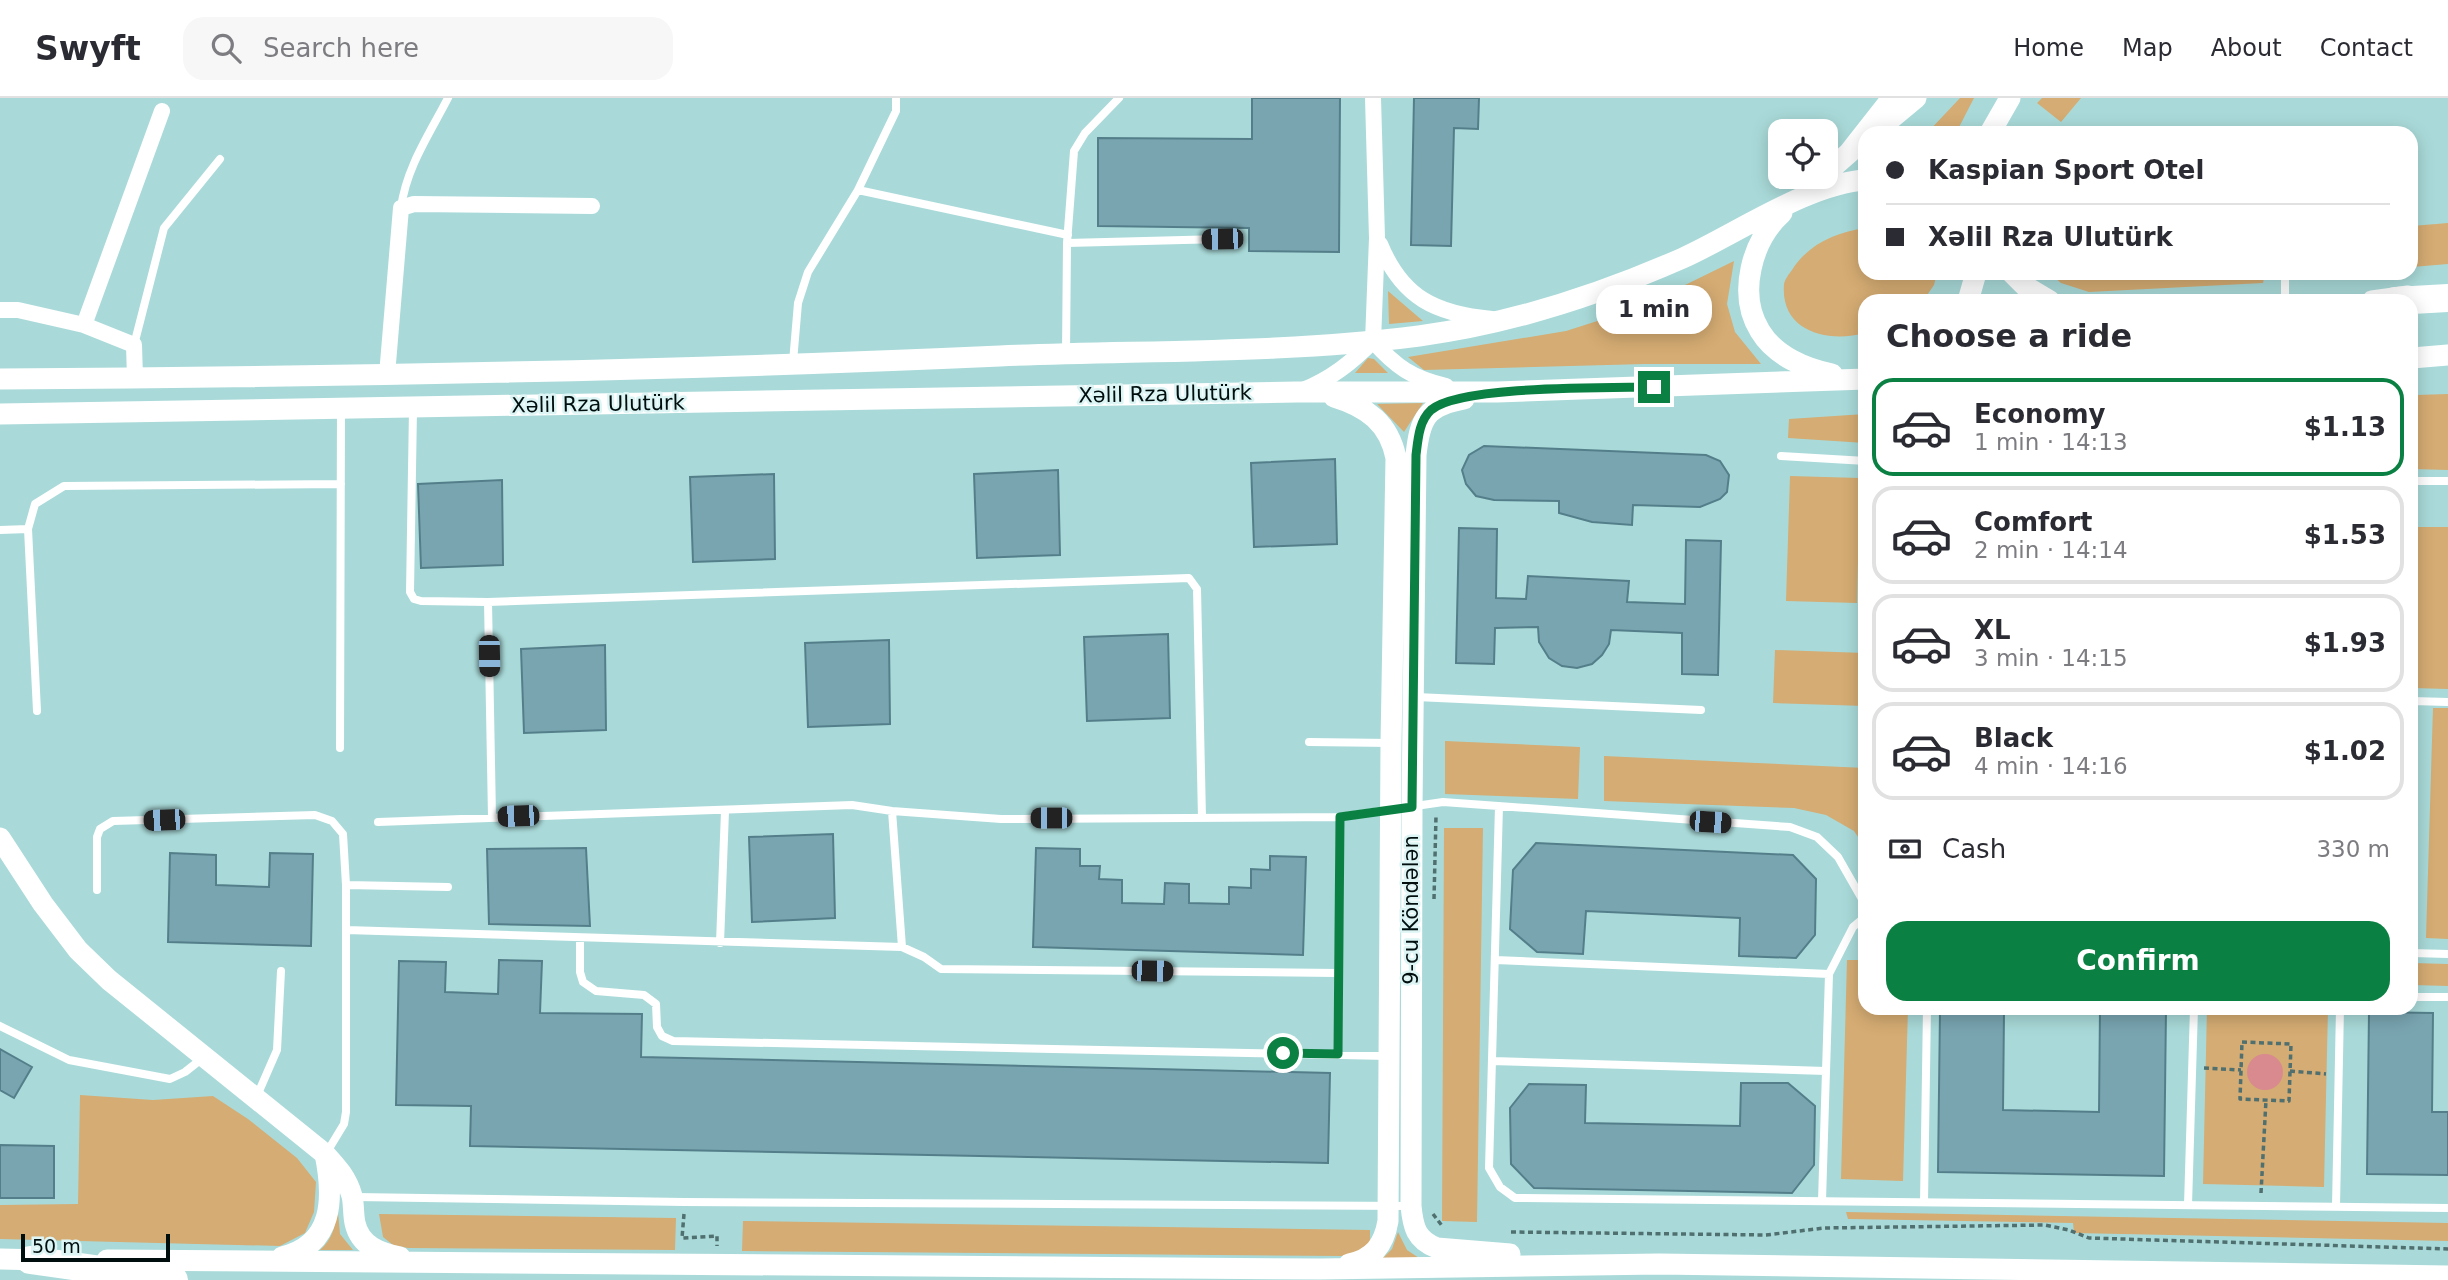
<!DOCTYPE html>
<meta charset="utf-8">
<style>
:root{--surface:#fff;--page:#f7f7f7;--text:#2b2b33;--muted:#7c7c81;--line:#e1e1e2;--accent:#0b8043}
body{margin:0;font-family:"DejaVu Sans",sans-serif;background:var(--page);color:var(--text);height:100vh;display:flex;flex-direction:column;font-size:26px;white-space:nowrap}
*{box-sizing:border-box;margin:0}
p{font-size:23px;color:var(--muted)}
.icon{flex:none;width:38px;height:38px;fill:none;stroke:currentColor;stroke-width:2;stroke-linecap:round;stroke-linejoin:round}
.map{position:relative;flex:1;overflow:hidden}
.sheet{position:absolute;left:1858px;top:196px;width:560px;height:721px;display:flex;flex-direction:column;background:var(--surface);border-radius:21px;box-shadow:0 4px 18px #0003}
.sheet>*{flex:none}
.banner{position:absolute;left:1858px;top:28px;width:560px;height:154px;border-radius:21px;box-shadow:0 4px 18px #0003;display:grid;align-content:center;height:154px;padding:0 28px;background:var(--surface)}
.buttons{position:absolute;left:1768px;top:21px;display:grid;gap:14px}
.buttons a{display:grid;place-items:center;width:70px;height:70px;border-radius:14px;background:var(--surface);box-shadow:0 4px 18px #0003;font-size:35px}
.scale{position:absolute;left:21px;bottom:18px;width:149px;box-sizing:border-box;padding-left:7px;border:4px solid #000e0e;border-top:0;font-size:19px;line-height:24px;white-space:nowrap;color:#000e0e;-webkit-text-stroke:5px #ddf5f5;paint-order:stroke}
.end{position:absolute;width:32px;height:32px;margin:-16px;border:9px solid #0b8043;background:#fff;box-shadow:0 0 0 4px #fff}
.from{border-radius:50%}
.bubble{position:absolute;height:49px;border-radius:21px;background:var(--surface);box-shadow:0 4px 18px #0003;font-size:23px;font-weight:600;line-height:49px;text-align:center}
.car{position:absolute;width:21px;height:42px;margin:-21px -10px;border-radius:9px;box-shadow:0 0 5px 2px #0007;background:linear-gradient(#222 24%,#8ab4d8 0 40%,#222 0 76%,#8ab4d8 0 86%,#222 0)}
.banner b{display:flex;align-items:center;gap:24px;height:66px;font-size:26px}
.banner b+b{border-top:2px solid var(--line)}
.banner i{width:18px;height:18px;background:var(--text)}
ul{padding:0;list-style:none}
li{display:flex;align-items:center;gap:21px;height:98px;margin:0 14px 10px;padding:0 14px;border:4px solid var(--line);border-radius:21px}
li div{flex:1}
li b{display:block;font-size:26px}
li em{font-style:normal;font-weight:600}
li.current{border-color:var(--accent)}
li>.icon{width:63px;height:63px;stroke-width:1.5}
h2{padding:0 28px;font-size:32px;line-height:84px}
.pay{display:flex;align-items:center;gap:18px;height:77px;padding:0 28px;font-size:26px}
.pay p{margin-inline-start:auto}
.primary-button{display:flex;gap:14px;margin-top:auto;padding:14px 28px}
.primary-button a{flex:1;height:80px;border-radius:21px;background:var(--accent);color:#fff;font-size:28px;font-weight:600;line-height:80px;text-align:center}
header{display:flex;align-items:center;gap:42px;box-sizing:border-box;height:98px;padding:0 35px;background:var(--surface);border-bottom:2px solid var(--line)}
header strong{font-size:33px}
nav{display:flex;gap:38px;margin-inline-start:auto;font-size:24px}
.search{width:490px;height:63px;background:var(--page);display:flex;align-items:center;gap:18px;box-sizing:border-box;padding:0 24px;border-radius:21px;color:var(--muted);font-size:26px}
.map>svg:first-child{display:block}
.green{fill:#d5ac73}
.water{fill:#d98a8f}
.building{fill:#79a5b1;stroke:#547f8a;stroke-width:2}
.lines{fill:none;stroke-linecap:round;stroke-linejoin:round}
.path{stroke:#506f6f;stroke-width:3.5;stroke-dasharray:5 3.5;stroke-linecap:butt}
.lane{stroke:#fff;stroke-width:8}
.street{stroke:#fff;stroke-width:16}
.secondary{stroke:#fff;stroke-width:21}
.highway{stroke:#fff;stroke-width:28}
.route{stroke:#0b8043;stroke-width:9}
.labels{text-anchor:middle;stroke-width:5;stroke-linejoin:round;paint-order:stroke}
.street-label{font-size:21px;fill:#000e0e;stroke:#ddf5f5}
</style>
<header>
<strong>Swyft</strong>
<div class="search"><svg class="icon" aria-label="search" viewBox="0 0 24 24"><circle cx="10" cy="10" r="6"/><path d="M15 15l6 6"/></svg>Search here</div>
<nav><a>Home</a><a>Map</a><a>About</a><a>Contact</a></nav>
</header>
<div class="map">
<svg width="2448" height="1182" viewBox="0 0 2448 1182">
<rect width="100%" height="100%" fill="#a9dad9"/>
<path class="green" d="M1960,0H1974L1956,35H1927Z
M2042,0H2081L2061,24L2037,5Z
M2448,125V166L2412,169V128Z
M1865,130L1866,175H1937L1934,187L1923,203H1866L1865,235C1828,245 1780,234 1784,186C1785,181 1789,176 1792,172C1808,146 1837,134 1865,130Z
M1734,163L1727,206L1735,234L1761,266H1645L1424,272L1408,259L1566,233L1638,210Z
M2049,175H2265L2263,185L2089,194L2061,185Z
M1388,193L1423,223L1389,226Z
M1368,260L1374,261L1388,275H1355Z
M2448,296V372L2412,371L2416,297Z
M1423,305L1404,334L1377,306Z
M1865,316V345L1788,340L1789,321Z
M1790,378L1860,380L1857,505L1786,503Z
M2413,429H2448V591L2412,590Z
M1775,552L1865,555V608L1773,605Z
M2433,610H2448V841L2426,840Z
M1445,643L1580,649L1578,701L1445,696Z
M1604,658L1865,670V749L1854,733L1826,717L1794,710L1604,703Z
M1444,730H1483L1477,1124L1442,1123Z
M1847,862H1865L1866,910H1908L1903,1083L1841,1081Z
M2412,865L2448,866V888L2412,887Z
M2207,910H2328L2324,1089L2203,1086Z
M80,997L153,1002L213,998L248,1021L297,1060L316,1084L314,1114L305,1135L280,1148L0,1141V1107L78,1106Z
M338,1114L340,1136L353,1152H320C333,1141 334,1129 338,1114Z
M1846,1114L2448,1125V1143L2074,1135L2073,1125L1848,1121Z
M379,1116L676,1120L675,1152L408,1150L393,1147L383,1139Z
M743,1123L1370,1132V1143L1365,1152L1343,1158L742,1153Z
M1398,1134L1407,1152L1419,1160L1382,1161L1392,1151Z"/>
<path class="water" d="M2247 974a18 18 0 1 1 36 0a18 18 0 1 1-36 0Z"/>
<path class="building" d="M1252,0H1340L1339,154L1249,153V130L1098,128V40L1252,41Z
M1414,0H1479L1478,31L1454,30L1451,148L1411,147Z
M1484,348L1706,357L1720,363L1729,377L1727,394L1720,401L1700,409L1633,407L1632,427L1592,424L1559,415V403L1494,402L1476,398L1466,386L1462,372L1469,357Z
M1335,361L1337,446L1254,449L1251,365Z
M1058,372L1060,457L977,460L974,376Z
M774,376L775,461L693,464L690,379Z
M502,382L503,467L421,470L418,386Z
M1459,430L1497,431L1496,500L1526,501L1528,478L1629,483L1627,504L1685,506L1686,442L1721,443L1718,577L1682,576V535L1611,532L1609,546L1602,557L1592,566L1577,570L1562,568L1549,560L1539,544L1538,529L1495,530L1494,566L1456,565Z
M1168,536L1170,620L1087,623L1084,539Z
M889,542L890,626L808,629L805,545Z
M605,547L606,632L524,635L521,551Z
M833,736L835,820L752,824L749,739Z
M1536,745L1793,757L1816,781L1815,837L1796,860L1739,858L1740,820L1586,813L1583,856L1537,854L1510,831L1513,772Z
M586,750L590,828L489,826L487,751Z
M1036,750L1080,751V768H1100L1099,781L1122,782V805L1164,806L1165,785L1189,786V805L1229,806V789L1251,790V771L1270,772V758L1306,759L1303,857L1033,849Z
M170,755L216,757V787L269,789L270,755L313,756L311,848L168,844Z
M499,862L542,863L540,915L642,916L641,959L1330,975L1328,1065L470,1048L471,1008L396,1007L399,863L446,864L445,894L498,896Z
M2100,910L2166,911L2164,1078L1938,1074L1940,912L2004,913L2003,1012L2099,1014Z
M2369,914L2433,915L2432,1014H2448V1077L2367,1076Z
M0,951L32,969L14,1000L0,992Z
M1741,985H1788L1815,1008L1814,1067L1792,1095L1534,1090L1511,1066L1510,1010L1529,986L1586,987L1585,1025L1740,1028Z
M0,1047L54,1048V1100H0Z"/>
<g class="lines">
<path class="path" d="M1434,801L1436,718
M2242,944L2291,946L2289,1003L2240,1001Z
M2204,970L2241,972
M2290,973L2326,976
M2261,1095L2266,1002
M684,1116L682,1140L717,1138V1148
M1433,1116L1443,1129
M1511,1134L1766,1137L1824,1130L2045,1127L2069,1132L2089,1140L2448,1151"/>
<path class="lane" d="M858,92L1068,137
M401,110C406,70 430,35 448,0
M1067,145L1222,141
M2285,203V175
M134,247L164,130L220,61
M1066,255L1067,145L1074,53L1085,35L1119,0
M793,264L798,205L808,174L858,92L896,13V0
M413,311L410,494L414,501L421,503L488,504L492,719
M1781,358L1866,363
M2412,383H2448
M0,432L28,431
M488,504L1189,480L1197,491L1202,720
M1416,599L1701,612
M2412,603L2448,604
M37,613L28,431L35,406L64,388L341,386
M1309,644L1391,645
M340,650L341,311
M2412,696L2414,603
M1499,708L1489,1070L1500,1089L1515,1100L2448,1110
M892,713L902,849
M378,724L852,707L892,713L1001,721L1340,719L1443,704L1790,729L1817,739L1838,759L1866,808
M97,792V739L100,731L113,723L315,717L332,723L343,736L346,787
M346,832L902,849L924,859L941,871L1337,875
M580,841V874L583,884L596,893L644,897L656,906L657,929L662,938L673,943L1388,958
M720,845L725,713
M2412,855L2448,856
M1495,862L1829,876L1822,1103
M1829,876L1853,829L1866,818
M2412,899H2448
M0,928L69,962L170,981L185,974L204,959
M1338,956L1340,719
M1492,963L1826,973
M257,998L277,952L281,873
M327,1054L344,1026L346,1014V787L448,789
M355,1099L684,1104L1410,1108
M1924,1104L1927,910
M2188,1107L2194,910
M2336,1108L2340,910"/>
<path class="street" d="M1380,146C1402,200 1436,216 1492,221
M0,212H18L84,227
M1373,243C1396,269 1412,280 1446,288
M387,277L401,110L414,106L592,108
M135,280L134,247L84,227L162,13
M1303,292C1331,281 1352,264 1373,243L1377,140L1373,0"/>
<path class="secondary" d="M1880,30L1916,0
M1990,35L2010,0
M1848,56L1892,0
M1825,76L1858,47
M1782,115C1752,142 1737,196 1760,233C1775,258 1806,271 1832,276
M2012,175L2025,188L2050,203
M1968,203L1976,175
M2372,203L2408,198
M2412,260L2448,257
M0,281C334,279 667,273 1000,258C1139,252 1280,256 1419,238C1509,226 1599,197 1683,160C1736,136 1809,85 1866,82
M1334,299C1367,309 1389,325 1396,360L1391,645L1388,1123C1384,1147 1373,1161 1349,1166
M1464,301C1426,308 1420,320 1416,357L1412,709L1411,1108C1413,1129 1416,1142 1437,1150L1510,1156
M0,316L1297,294H1497L1866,281
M0,740L43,806L78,852L109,882L325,1056C337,1069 347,1080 352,1098C354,1106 353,1116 355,1125C360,1148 380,1155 400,1159
M282,1159C334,1147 334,1100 325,1056
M0,1161L43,1162
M107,1162L1320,1171L1659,1166L2448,1178"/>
<path class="highway" d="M2395,203L2448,200
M30,1162L174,1182"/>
</g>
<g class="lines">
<path class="route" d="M1283,955L1338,956L1340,719L1412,709L1416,357C1418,341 1419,323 1431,312C1460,287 1610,290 1654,289"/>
</g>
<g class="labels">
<g class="street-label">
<text transform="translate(1165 296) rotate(-1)" y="7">Xəlil Rza Ulutürk</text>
<text transform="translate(598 306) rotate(-1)" y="7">Xəlil Rza Ulutürk</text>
<text transform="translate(1411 812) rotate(-90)" y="7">9-cu Köndələn</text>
</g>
</g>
</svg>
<div class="buttons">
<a><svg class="icon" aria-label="locate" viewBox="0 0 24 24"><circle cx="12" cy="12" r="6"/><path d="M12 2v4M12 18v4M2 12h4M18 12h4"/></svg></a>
</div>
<div class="scale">50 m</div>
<i class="end from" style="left:1283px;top:955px"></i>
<i class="end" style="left:1654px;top:289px"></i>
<div class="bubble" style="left:1596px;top:187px;width:116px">1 min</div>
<i class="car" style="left:1222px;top:141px;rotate:269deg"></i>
<i class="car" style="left:489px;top:558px;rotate:179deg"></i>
<i class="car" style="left:518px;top:718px;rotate:268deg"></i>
<i class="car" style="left:1051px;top:720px;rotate:270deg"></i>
<i class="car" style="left:164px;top:722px;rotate:268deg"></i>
<i class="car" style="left:1710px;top:724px;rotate:94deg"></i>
<i class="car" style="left:1152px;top:873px;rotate:91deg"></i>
<div class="banner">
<b><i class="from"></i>Kaspian Sport Otel</b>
<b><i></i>Xəlil Rza Ulutürk</b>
</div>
<section class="sheet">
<h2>Choose a ride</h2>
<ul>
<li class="current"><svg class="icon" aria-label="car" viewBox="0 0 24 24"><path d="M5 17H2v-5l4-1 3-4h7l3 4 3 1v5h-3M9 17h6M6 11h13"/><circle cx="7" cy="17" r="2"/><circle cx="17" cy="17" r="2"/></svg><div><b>Economy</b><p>1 min · 14:13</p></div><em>$1.13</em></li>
<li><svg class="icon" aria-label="car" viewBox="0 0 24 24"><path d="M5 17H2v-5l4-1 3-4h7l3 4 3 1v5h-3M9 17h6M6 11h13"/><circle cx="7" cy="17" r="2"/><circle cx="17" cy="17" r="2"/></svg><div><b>Comfort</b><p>2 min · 14:14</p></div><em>$1.53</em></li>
<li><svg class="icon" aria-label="car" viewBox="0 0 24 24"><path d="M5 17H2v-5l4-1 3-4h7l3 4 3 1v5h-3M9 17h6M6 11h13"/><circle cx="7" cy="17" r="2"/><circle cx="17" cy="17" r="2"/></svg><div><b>XL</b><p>3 min · 14:15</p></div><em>$1.93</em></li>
<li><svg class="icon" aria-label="car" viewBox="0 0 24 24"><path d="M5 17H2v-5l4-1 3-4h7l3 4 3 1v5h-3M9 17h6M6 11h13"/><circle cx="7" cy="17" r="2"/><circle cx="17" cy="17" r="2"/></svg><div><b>Black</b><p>4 min · 14:16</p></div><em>$1.02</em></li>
</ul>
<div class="pay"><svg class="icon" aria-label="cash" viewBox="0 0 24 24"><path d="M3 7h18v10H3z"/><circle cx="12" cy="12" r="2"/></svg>Cash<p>330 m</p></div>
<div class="primary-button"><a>Confirm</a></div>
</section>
</div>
